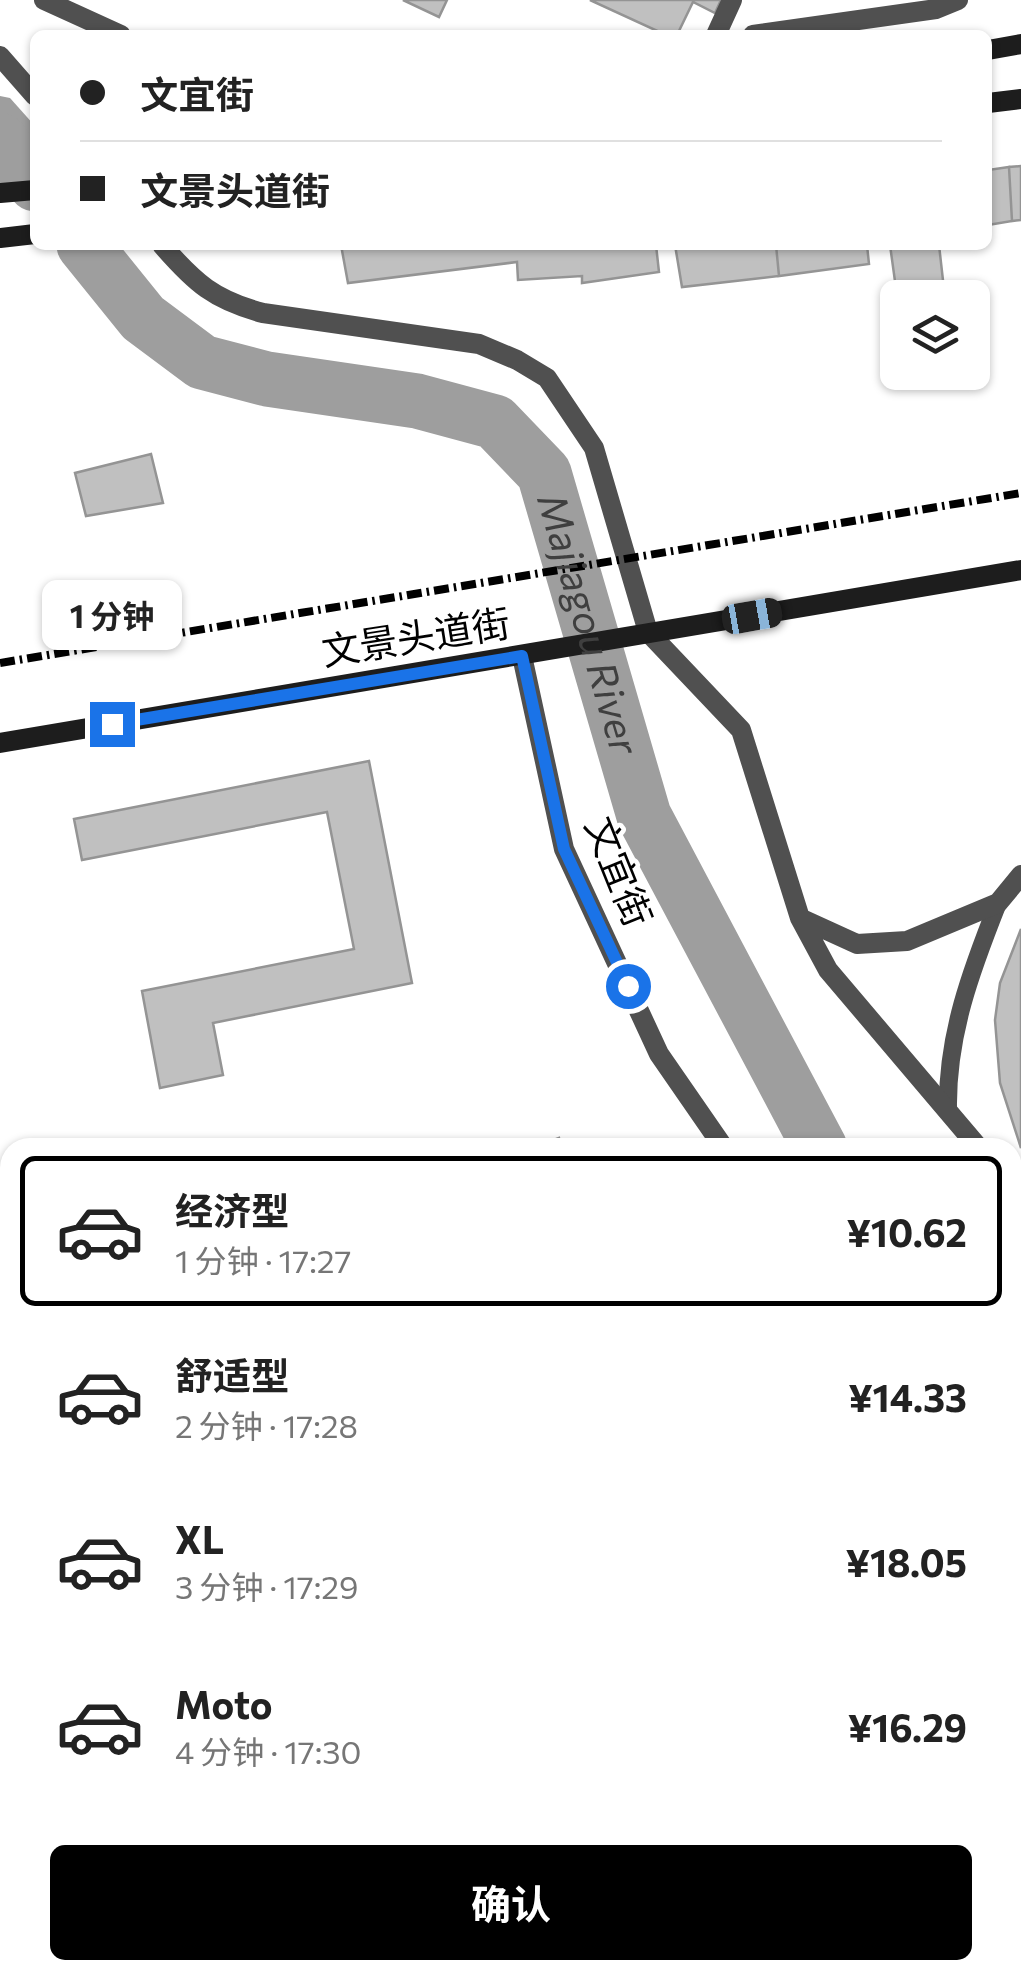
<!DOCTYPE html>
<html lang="zh">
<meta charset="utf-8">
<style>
:root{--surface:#fff;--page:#f2f2f2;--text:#222;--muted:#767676;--line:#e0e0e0;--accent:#000}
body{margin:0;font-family:Commissioner,"Noto Sans SC",sans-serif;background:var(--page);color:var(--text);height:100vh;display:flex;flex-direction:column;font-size:38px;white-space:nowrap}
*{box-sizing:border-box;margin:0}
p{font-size:32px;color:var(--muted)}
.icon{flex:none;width:55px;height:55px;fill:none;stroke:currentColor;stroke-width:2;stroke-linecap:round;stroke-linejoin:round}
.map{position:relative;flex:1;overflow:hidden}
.sheet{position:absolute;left:0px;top:1138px;width:1022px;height:842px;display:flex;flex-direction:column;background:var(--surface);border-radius:30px 30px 0 0;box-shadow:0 2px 8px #0004}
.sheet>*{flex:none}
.top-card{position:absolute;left:30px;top:30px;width:962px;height:220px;border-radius:15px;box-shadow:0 2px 8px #0004;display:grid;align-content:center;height:220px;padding:0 50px;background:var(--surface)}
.buttons{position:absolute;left:880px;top:280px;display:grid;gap:20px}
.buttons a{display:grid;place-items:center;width:110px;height:110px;border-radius:15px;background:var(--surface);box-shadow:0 2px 8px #0004;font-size:50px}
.end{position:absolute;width:45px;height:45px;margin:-22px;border:12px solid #1a73e8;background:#fff;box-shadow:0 0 0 5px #fff}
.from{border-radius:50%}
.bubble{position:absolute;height:70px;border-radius:15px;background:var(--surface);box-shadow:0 2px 8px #0004;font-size:32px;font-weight:700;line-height:70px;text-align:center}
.car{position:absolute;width:30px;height:60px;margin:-30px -15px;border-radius:12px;box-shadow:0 0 8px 2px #0007;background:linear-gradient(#222 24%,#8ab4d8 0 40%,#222 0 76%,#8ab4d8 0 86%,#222 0)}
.top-card b{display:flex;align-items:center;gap:35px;height:95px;font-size:38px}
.top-card b+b{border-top:2px solid var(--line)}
.top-card i{width:25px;height:25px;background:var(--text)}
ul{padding:18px 0 0;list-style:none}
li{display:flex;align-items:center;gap:30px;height:150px;margin:0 20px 15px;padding:0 30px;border:5px solid transparent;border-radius:15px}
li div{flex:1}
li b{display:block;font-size:38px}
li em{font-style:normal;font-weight:700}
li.current{border-color:var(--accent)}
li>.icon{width:90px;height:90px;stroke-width:1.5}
.primary-button{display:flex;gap:20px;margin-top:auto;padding:20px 50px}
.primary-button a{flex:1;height:115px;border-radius:15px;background:var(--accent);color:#fff;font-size:40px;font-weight:700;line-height:115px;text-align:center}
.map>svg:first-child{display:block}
.water{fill:#9e9e9e}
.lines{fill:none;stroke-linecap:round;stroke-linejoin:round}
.river{stroke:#9e9e9e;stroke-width:55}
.building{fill:#c0c0c0;stroke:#949494;stroke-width:2.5}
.service{stroke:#505050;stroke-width:18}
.minor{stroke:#505050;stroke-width:20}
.secondary{stroke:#1d1d1d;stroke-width:20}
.rail{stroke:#000;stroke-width:8;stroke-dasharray:15 5 2.5 5;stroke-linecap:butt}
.secondary-bridge{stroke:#1d1d1d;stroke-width:20}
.route{stroke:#1a73e8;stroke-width:12}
.labels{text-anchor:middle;stroke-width:9;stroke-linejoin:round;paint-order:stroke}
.street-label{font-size:38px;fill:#000;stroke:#fff}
.water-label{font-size:40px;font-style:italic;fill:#3f3f3f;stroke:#fff}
</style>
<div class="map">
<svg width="1021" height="1979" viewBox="0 0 1021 1979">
<rect width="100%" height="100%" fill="#fff"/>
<path class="water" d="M0,96L10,98L35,126V145L0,150Z"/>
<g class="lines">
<g class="river">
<path d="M0,140L35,184"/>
<path id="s1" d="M84,245L143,318L202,362L267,379L417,401L495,422L544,473L644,816L820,1148"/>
<path d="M1012,1413L1021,1424"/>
</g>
</g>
<path class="building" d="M403,0H447L439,17Z
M590,0H721L715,13L693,2L677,35H666Z
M1021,166V220L1012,221L1009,167Z
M1009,167L1012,221L988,225V170Z
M341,245H656L659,272L582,283V276L518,280L517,262L348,283Z
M675,245H776L779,276L682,287Z
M776,245H867L869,264L779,276Z
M890,245H939L945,298H898V303Z
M151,454L163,503L86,516L75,473Z
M369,761L412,983L213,1023L223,1075L160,1088L142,991L354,949L327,812L82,860L74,819Z
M1021,929V1148L1000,1083L995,1020L1000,983Z
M559,1138L561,1148H532Z
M497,1970H755L757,1979H500Z"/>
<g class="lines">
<path class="service" d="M948,1108C947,1035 971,971 998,903"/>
<path class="minor" d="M44,0L121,35
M716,35L732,0
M753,35L936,9L958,0
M0,56L35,96
M162,245C195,283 214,300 263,313L479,344L517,360L547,378L594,448L648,632L741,730L800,918L828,970L979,1148
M522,656L564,849L659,1054L724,1148
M800,918L857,944L907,941L998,903L1021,875
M1012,1185L1021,1195
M0,1497L10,1505
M1012,1540L1021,1551
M480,1970L482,1979"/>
<path class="secondary" d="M988,50L1021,44
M988,103L1021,99
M0,193L35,190
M0,238L35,234"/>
<path class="rail" d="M0,663L1021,493"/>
<path class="secondary-bridge" d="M0,743L1021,570"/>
</g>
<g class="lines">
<path class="route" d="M112,724L522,656L564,849L628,986"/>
</g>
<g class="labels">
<g class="street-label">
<text transform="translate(416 638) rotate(-9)" y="13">文景头道街</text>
<text transform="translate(618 872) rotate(68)" y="13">文宜街</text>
</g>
<g class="water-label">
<text dy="14" stroke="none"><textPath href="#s1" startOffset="695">Majiagou River</textPath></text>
</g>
</g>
</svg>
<div class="buttons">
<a><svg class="icon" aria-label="layers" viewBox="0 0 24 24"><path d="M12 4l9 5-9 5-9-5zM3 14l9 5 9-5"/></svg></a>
</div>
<i class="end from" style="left:628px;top:986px"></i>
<i class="end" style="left:112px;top:724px"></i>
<div class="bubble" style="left:42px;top:580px;width:140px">1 分钟</div>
<i class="car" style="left:752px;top:616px;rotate:80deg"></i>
<div class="top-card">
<b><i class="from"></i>文宜街</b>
<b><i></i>文景头道街</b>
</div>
<section class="sheet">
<ul>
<li class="current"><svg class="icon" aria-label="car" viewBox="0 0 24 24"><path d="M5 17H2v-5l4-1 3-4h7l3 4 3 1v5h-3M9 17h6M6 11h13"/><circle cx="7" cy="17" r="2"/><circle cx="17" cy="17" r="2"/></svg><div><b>经济型</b><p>1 分钟 · 17:27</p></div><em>¥10.62</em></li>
<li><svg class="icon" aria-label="car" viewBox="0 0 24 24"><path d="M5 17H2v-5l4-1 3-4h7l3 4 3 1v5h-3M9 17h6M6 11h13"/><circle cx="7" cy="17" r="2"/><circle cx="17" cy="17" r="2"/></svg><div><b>舒适型</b><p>2 分钟 · 17:28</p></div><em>¥14.33</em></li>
<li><svg class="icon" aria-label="car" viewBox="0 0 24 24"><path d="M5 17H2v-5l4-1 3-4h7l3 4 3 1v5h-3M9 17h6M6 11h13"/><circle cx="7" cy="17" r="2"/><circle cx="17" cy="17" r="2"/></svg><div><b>XL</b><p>3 分钟 · 17:29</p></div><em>¥18.05</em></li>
<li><svg class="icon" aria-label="car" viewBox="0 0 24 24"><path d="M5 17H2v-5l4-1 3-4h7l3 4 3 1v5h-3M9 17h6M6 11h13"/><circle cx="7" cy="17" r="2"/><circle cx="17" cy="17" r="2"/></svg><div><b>Moto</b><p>4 分钟 · 17:30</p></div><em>¥16.29</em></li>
</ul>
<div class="primary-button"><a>确认</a></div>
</section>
</div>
